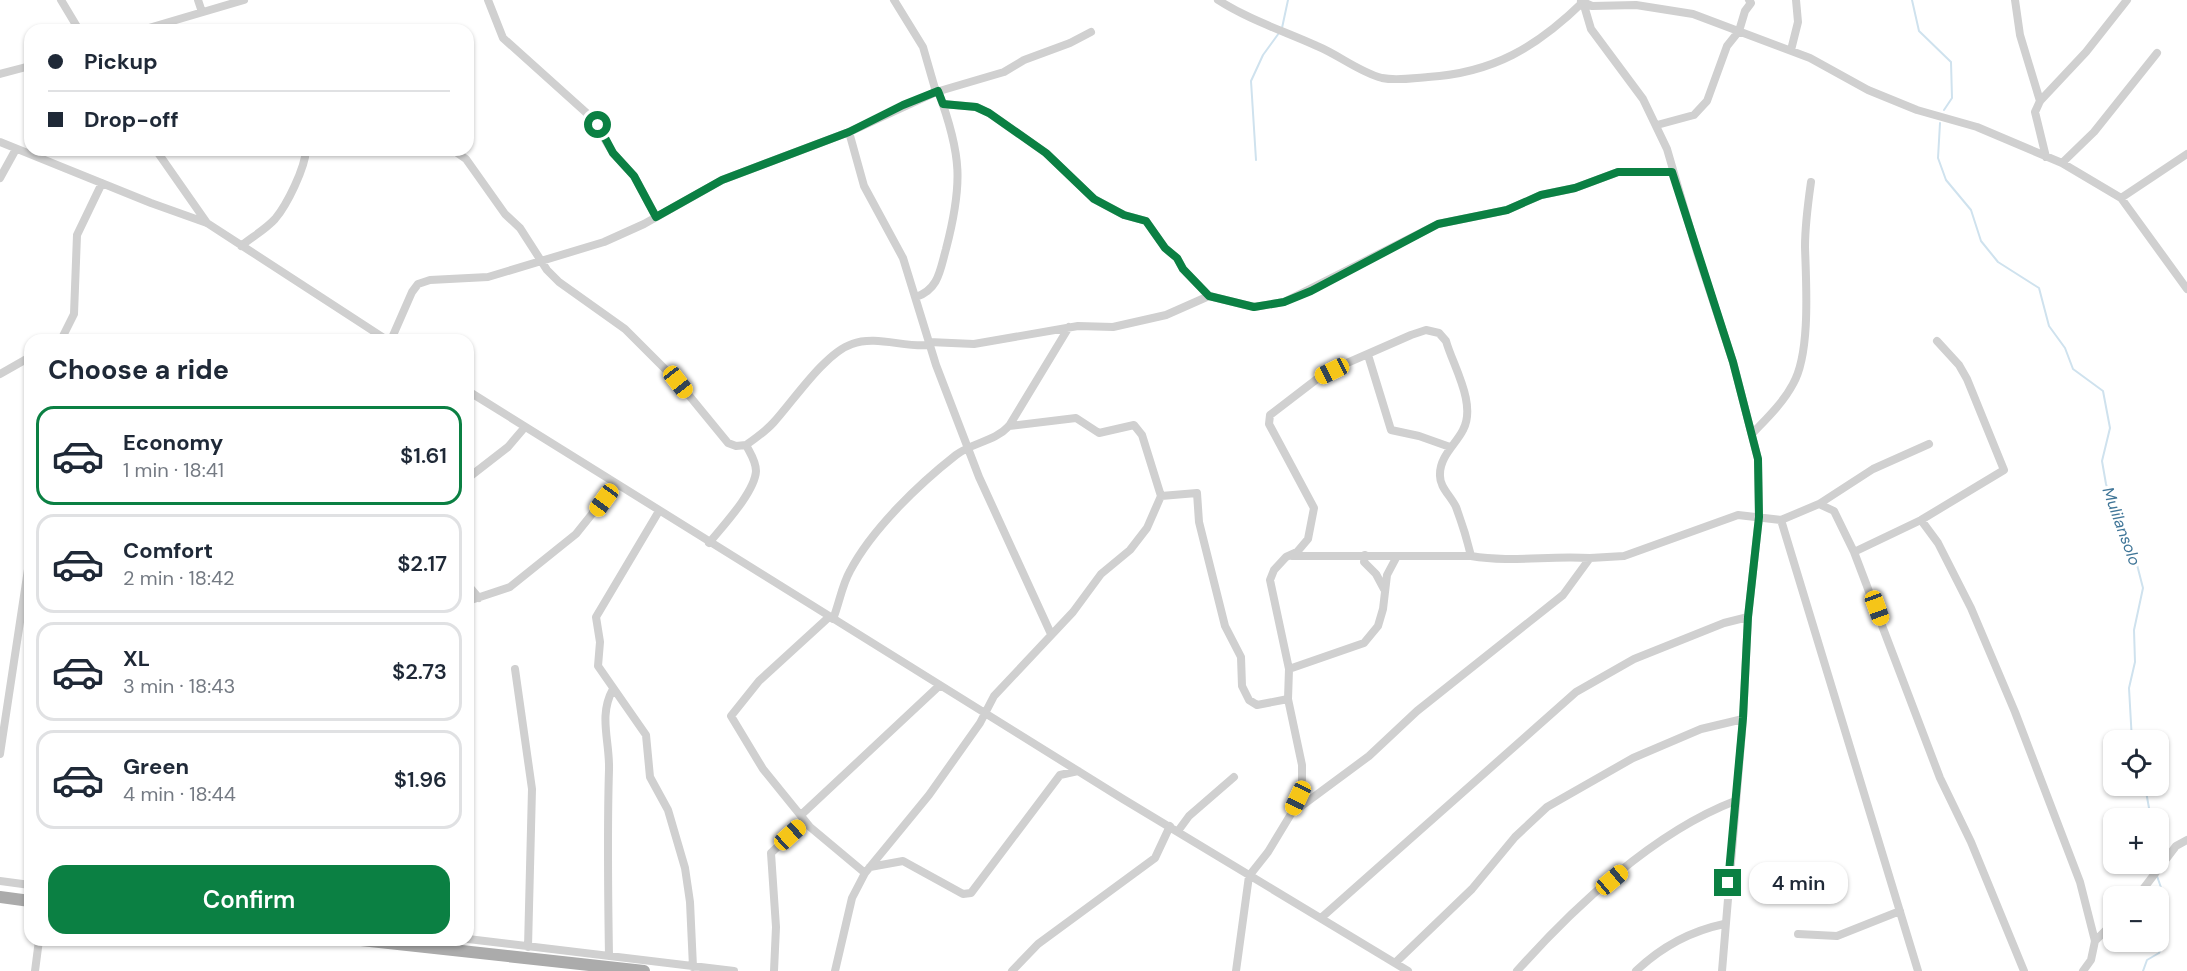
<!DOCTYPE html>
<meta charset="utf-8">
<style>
:root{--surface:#fff;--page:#f6f6f7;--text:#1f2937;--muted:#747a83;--line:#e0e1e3;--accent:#0b8043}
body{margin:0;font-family:"DM Sans",sans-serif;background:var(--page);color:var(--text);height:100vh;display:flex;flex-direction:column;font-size:22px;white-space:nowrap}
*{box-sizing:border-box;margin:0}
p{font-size:20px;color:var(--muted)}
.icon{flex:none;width:33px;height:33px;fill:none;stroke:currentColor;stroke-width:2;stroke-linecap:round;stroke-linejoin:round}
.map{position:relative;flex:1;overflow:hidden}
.side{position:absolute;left:24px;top:334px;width:450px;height:612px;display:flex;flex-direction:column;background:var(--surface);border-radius:18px;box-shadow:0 2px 4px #0004}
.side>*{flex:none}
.hud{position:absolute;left:24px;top:24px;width:450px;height:132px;border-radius:18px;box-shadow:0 2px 4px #0004;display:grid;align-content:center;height:132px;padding:0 24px;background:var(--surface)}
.buttons{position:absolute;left:2103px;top:730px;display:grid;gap:12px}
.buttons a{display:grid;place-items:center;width:66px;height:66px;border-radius:12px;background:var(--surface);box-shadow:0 2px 4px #0004;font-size:30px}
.end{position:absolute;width:27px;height:27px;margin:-14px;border:8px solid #0b8043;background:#fff;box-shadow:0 0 0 3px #fff}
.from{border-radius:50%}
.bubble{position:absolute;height:42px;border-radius:18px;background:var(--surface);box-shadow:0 2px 4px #0004;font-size:20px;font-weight:600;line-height:42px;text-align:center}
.car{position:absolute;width:18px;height:36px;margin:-18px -9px;border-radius:8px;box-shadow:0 0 4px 2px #0007;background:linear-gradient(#f5c518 24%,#345 0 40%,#f5c518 0 76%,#345 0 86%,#f5c518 0)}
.hud b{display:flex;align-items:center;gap:21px;height:57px;font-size:22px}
.hud b+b{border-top:2px solid var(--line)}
.hud i{width:15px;height:15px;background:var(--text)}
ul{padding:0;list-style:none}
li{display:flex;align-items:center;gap:18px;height:99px;margin:0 12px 9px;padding:0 12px;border:3px solid var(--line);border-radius:18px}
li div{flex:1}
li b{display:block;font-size:22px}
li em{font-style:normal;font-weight:600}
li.selected{border-color:var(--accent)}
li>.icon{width:54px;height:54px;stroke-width:1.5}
h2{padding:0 24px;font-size:27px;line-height:72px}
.action{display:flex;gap:12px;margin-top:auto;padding:12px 24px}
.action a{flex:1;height:69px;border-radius:18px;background:var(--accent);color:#fff;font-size:24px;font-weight:600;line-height:69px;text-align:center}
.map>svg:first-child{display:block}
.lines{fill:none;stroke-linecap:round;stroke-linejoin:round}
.stream{stroke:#cfe2ee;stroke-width:2}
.minor{stroke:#d0d0d0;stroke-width:8}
.primary{stroke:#ababab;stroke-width:12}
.route{stroke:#0b8043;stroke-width:8}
.labels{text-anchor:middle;stroke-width:6;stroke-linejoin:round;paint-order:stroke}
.water-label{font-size:16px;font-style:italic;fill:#3f7597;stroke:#fff}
</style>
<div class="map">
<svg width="2187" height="971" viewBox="0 0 2187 971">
<rect width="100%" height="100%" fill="#fff"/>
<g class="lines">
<path class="stream" d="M1912,0L1919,31L1951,62L1952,98L1944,110
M1282,28L1288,0
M1940,123L1938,158L1946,180L1971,210L1981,241L1998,262L2039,288L2049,326L2065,348L2073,369L2103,391L2110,428L2102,461L2106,484L2117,520L2134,553L2143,588L2134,630L2135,662L2129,688L2132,741
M1256,160L1251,81L1263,55L1279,33
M2145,786L2151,819
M2151,864L2155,872
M2143,971L2147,960L2159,953L2166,937L2160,922L2167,905L2157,876"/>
<path class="minor" d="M61,0L79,30
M198,0L202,12
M488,0L503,38L591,117L613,153L634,176L656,217
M894,0L923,47L936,92
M1218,0C1249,20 1284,31 1317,46C1339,55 1359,72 1382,78C1397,81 1413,78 1428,77C1493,73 1537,47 1583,2
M2015,0L2020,35L2040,101
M1581,1L1592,6L1636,5L1693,14L1810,58L1868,90L1917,110L1977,127L2062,163L2121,198L2187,289
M1583,2L1591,29L1643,99L1667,149L1697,252L1733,362L1758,459L1759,517L1748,617L1743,719L1722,971
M142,30L244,0
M1791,50L1798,22L1796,0
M0,74L30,66
M943,104L977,107L989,113L1046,153L1094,199L1124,215L1146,221L1165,248L1177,258L1183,269L1209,296
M1657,125L1694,115L1707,101L1727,46L1739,31L1745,11L1751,3L1749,0
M849,132L864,186L903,258L936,365L979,477L1051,634
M0,142L151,203L207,223L387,340
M156,150L207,223
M453,150L466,159L505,214L520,228L547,270L559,282L625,329L678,382L728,443L736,446L746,445
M2046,157L2035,112L2040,101L2086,52L2127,0
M2062,163L2094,132L2157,53
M0,178L16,149
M2121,198L2187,154
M241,246C252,237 266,229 275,219C287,205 305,168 306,150
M916,297C939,289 940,270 946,249C963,184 962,155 938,91
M61,340L74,314L77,235L102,183
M391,340L412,292L418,284L430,280L488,277L604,242L644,224L722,180L849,132L936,92L1004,72L1024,60L1070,43L1091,32
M929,342L974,344L1078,326L1113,327L1166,315L1209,296L1254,307L1284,302L1438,224L1507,210L1541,195L1575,188L1618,172H1672
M1368,355L1391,430L1419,436L1450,447
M0,374L30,357
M468,391L1123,799L1408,971
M1752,434C1767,418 1783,403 1793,384C1811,353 1806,282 1805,247C1805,225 1808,203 1811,182
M468,478L508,447L525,427
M1161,496L1197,493L1199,522L1225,626L1241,657L1242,686L1249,700L1257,705L1288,699
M1819,504L1873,469L1929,444
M659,511L596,617L600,642L598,666L646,735L650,777L668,810L685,868L690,902L693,967
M1781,520L1918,971
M1921,520L1938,543L1971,608L2015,712L2080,882L2095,941L2091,960L2083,971
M709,543C722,527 755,492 756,471C756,461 750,453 746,445C756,438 766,431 774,422C794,400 825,353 852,344C876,335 905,348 930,345
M1854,552L1940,778L1971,842L2024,971
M1365,555L1364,562L1376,574L1384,589
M1292,556H1471C1511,563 1550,555 1590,558
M468,585L479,598
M468,601L510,587L576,534L616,484
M829,617L759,681L731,716L763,769L810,827L865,873
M833,619C839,604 842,585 850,571C872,529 919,484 956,455C973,442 994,442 1009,426L1069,327
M515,669L532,789L528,947
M1289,669L1364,643L1378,626L1383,609L1387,575L1396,558
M0,754L30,556
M1292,813L1369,756L1417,711L1563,595L1590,558L1624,556L1738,515L1781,520L1819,504L1834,511L1854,552L1921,520L2004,470L1967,379L1959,365L1937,341
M801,815L940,685
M1178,831L1189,816L1234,777
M870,867L903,861L963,894L971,893L1060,775L1078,771
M0,881L30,885
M2137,897L2176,846L2187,840
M1321,918L1576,692L1634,659L1724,623L1748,617
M1798,934L1837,936L1900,911
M468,939L734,971
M2095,941L2114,922
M609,956C608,894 607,832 609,770C610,741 598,716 613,689
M1395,963L1472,889L1515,837L1547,807L1633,758L1701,729L1743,719
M35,971L39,940
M774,971L776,927L771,853L805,821
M835,971L852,898L865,873L929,795L980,723L994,696L1073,612L1101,574L1130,550L1147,528L1161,496L1142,435L1134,425L1099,433L1076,418L1009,426
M1012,971L1038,944L1155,858L1170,826
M1236,971L1249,876L1268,852L1291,814L1302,783V765L1288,699L1289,669L1270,580L1274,570L1286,557L1297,552L1308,539L1314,508L1269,424L1270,415L1317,379L1347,363L1411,335L1426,330L1439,333L1446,341C1453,366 1477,404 1463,430C1456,444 1440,456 1440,474C1439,487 1451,496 1456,507C1462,523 1467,539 1471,556
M1517,971C1574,907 1654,832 1735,801
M1636,971C1660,948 1691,931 1724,924"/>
<path class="primary" d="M0,897L30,901
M361,940L644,971"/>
</g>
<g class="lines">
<path class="route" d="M598,125L613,153L634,176L656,217L722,180L849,132L903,105L938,91L943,104L976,107L989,113L1046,153L1094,199L1124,215L1146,221L1165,248L1177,258L1183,269L1209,296L1254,307L1284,302L1311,291L1438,224L1507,210L1541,195L1575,188L1618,172H1672L1733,362L1758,459L1759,517L1748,617L1743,718L1728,883"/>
</g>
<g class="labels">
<g class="water-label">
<text transform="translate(2122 526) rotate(70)" y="6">Mulilansolo</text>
</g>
</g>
</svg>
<div class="buttons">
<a><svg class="icon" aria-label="locate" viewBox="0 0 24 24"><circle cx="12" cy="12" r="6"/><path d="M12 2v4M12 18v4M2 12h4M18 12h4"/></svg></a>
<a>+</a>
<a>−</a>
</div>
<i class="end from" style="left:598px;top:125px"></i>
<i class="end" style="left:1728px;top:883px"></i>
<div class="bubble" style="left:1749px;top:862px;width:99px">4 min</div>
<i class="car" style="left:1332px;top:371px;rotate:244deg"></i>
<i class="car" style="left:678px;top:382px;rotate:142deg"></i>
<i class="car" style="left:604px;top:500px;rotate:216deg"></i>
<i class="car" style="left:1877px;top:608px;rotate:160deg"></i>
<i class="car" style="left:1298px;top:798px;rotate:205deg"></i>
<i class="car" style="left:790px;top:835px;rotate:48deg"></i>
<i class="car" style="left:1612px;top:880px;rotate:50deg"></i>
<div class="hud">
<b><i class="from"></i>Pickup</b>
<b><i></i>Drop-off</b>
</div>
<section class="side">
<h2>Choose a ride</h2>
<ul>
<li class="selected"><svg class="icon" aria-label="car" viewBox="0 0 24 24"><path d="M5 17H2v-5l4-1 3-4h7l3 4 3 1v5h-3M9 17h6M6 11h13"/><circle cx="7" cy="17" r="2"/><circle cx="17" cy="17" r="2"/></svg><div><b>Economy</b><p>1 min · 18:41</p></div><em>$1.61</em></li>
<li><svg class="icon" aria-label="car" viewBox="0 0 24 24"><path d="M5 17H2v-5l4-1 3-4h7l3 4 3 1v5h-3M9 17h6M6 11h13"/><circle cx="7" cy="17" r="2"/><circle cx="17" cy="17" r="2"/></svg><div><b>Comfort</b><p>2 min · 18:42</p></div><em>$2.17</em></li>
<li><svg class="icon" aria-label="car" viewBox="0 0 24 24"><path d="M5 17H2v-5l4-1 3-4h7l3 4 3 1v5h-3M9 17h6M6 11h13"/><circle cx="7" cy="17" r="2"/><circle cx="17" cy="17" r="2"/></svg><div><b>XL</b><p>3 min · 18:43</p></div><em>$2.73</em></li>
<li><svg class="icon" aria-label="car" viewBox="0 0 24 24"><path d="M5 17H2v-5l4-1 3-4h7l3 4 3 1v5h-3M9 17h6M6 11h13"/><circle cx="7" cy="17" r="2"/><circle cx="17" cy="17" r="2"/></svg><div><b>Green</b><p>4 min · 18:44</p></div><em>$1.96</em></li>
</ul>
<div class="action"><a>Confirm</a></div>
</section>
</div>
